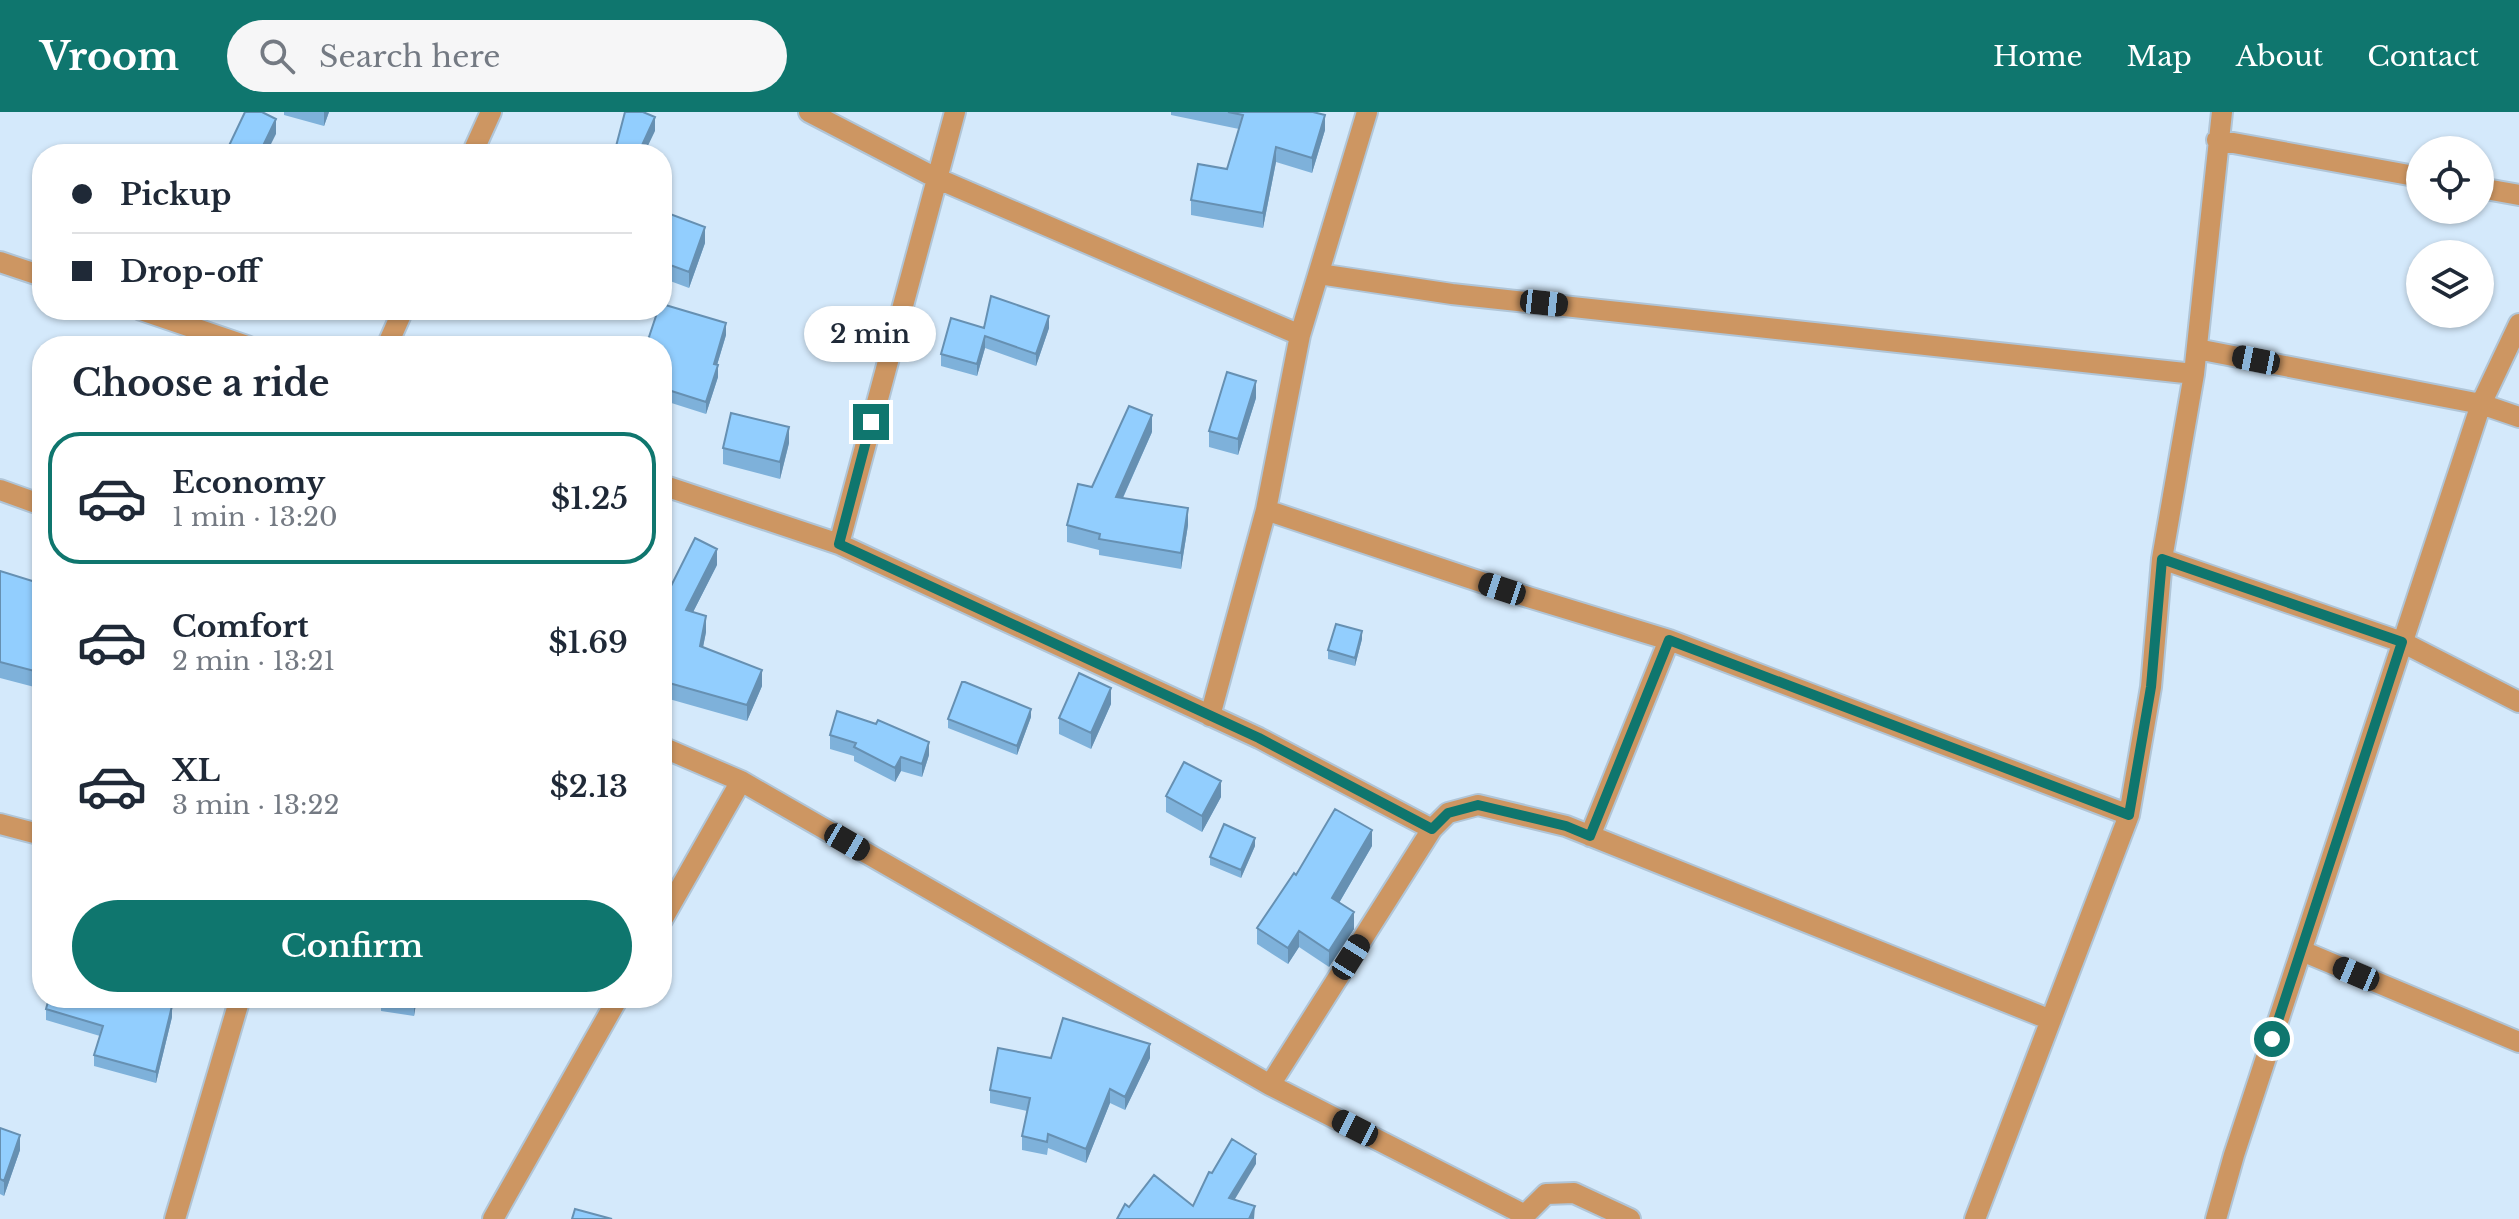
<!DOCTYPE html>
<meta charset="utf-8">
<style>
:root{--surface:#fff;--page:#f6f6f7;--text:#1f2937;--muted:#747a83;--line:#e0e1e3;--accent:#0f766e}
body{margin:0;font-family:"Libre Baskerville",serif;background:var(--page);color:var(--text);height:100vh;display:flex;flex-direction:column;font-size:30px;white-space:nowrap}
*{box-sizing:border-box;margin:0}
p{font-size:26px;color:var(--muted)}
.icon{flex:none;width:44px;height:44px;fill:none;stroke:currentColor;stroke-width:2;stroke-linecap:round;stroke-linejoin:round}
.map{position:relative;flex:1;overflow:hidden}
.side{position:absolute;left:32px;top:224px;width:640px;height:672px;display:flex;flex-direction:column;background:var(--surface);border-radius:32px;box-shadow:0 2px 6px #0004}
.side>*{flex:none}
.guide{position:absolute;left:32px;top:32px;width:640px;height:176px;border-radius:32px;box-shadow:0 2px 6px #0004;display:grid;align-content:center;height:176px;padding:0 40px;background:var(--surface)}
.buttons{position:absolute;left:2406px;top:24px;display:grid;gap:16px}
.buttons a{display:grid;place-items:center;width:88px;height:88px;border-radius:50%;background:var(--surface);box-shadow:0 2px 6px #0004;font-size:40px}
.end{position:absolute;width:36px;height:36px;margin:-18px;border:10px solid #0f766e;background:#fff;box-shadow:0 0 0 4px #fff}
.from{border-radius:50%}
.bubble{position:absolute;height:56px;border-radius:28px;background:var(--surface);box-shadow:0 2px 6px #0004;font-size:26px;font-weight:600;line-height:56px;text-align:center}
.car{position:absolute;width:24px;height:48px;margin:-24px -12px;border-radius:10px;box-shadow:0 0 6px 2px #0007;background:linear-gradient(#222 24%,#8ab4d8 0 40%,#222 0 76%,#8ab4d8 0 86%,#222 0)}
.guide b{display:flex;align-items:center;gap:28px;height:76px;font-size:30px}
.guide b+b{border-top:2px solid var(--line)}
.guide i{width:20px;height:20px;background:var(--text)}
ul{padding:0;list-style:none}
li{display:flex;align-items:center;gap:24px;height:132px;margin:0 16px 12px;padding:0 24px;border:4px solid transparent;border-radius:32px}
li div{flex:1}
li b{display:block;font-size:30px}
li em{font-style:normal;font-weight:600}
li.active{border-color:var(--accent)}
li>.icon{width:72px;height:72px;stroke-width:1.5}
h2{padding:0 40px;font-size:36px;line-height:96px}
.button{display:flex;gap:16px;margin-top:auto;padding:16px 40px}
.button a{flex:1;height:92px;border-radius:48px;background:var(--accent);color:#fff;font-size:32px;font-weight:600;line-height:92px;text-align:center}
header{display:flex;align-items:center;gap:48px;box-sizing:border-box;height:112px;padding:0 40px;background:var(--accent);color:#fff}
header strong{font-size:38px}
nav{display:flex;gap:44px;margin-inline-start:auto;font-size:28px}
.search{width:560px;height:72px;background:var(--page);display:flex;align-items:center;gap:20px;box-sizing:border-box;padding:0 28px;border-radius:44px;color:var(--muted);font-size:30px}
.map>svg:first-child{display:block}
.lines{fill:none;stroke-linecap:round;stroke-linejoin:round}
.street-casing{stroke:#b0c5d7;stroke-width:24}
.street{stroke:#cd9662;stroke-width:20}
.wall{fill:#7eb1da}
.shaded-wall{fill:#6690b2}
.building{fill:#92cefe;stroke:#6690b2;stroke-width:2}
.route{stroke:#0f766e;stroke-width:10}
</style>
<header>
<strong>Vroom</strong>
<div class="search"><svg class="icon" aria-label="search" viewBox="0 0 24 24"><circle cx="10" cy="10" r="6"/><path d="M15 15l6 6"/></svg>Search here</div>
<nav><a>Home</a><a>Map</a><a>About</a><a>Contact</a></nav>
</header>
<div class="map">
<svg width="2519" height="1107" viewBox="0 0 2519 1107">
<rect width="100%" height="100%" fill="#d4e9fb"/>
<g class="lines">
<g class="street-casing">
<path id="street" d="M809,0L936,66L1300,223
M2217,28L2420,65
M472,42L491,0
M2480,76L2519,83
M0,150L42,164
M1319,162L1452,182L2194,262
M141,198L247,234
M387,234L403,198
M2197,237L2481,292L2519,305
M662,373L839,432L1259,626L1432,717L1448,701L1478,693L1566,714L2051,908
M0,378L42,393
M1266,398L1502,477L1669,528L2129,703
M839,432L955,0
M2162,447L2402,530L2519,590
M1210,604L1266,398L1300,223L1367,0
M662,635L741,669L1270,973L1525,1103L1524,1107
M0,712L42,723
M1590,724L1669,528
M662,808L741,669
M2302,839L2519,930
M1270,973L1432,717
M1525,1103L1546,1082L1574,1081L1630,1107
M175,1107L240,886
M493,1107L618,886
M1975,1107L2129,703L2151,575L2162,447L2194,262L2222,0
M2216,1107L2234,1043L2481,292L2519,212"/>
</g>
<use href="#street" class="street"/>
</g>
<path class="wall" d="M284,0H329L324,14L284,3Z
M1171,0H1313L1325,18L1312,61L1276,50L1263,116L1191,103V88L1227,57L1239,17L1171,3Z
M662,99L705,131L689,176L662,166Z
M984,216H1049L1036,254L985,236L977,264L941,254V242Z
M726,223L717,253L718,265L706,302L662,288V234Z
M1256,286L1238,343L1209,335V319Z
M1152,320L1123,386L1188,413L1181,457L1099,443V438L1067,430V413L1092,375Z
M789,331L780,367L723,352V336Z
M717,453L693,500L706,520L703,535L762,574L747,609L662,585V492Z
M0,459L42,472V577L0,566Z
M1362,527L1355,554L1328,547V538Z
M1111,592L1091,637L1059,622V606Z
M1031,605L1017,643L948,616V607Z
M830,623L929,643L922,665L901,659L895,670L854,649V644L830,637Z
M1166,684L1221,685L1202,720L1166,700Z
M1255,734L1241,766L1210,753V745Z
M1372,734L1339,791L1354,817L1329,855L1299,835L1288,852L1257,832V816L1296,763Z
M381,886H417L414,904L381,899Z
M46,897L172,905L156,971L94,954V943L100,924L46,908Z
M1051,946H1150L1125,998L1110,991L1086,1051L1048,1036L1047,1043L1022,1038V1024L1027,999L990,991V978Z
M0,1016L20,1038L4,1084L0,1082Z"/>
<path class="shaded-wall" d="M324,0H329L324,14Z
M1325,3V18L1312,61V46Z
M655,5V19L644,42H638Z
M276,7V22L266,42H259Z
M1276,35V50L1263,116V101Z
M705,115V131L689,176V160Z
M1049,204V216L1036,254V242Z
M726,211V223L714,263V252Z
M985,224V236L977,264V252Z
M718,253V265L706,302V290Z
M1256,269V286L1238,343V327Z
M1152,303V320L1116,401V385Z
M789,315V331L780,367V350Z
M1188,396V413L1181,457V441Z
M717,437V453L686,514V498Z
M706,504V520L700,550V534Z
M1362,519V527L1355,554V546Z
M762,558V574L747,609V593Z
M1111,576V592L1091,637V621Z
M1031,597V605L1017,643V634Z
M929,630V643L922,665V652Z
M901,645V659L895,670V656Z
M1221,669V685L1202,720V704Z
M1372,718V734L1332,803V786Z
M1255,726V734L1241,766V758Z
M1354,800V817L1329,855V839Z
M1299,819V835L1288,852V836Z
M414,886H417L414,904Z
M172,894V905L156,971V960Z
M1150,932V946L1125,998V985Z
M1110,977V991L1086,1051V1037Z
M20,1023V1038L4,1084V1069Z
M1256,1042V1052L1229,1097V1086Z
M1255,1094L1254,1107H1249Z"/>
<path class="building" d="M245,0H262L276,7L259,42H225Z
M625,0H643L655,5L638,42H614Z
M1228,0H1313L1325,3L1312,46L1276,35L1263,101L1191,88L1198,52L1227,57L1243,3Z
M662,99L705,115L689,160L662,150Z
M991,184L1049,204L1036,242L985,224L977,252L941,242L951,206L984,216Z
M662,192L726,211L714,252L718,253L706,290L662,276V234H646L658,198H662Z
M1227,260L1256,269L1238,327L1209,319Z
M1129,294L1152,303L1116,385L1188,396L1181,441L1099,427L1100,422L1067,413L1078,372L1092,375Z
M731,301L789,315L780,350L723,336Z
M695,426L717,437L686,498L706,504L700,534L762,558L747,593L662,569V492Z
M0,459L42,472V561L0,550Z
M1336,512L1362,519L1355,546L1328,538Z
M1079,561L1111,576L1091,621L1059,606Z
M962,570H965L1031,597L1017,634L948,607Z
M837,599L876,612L878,608L929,630L922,652L901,645L895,656L854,635L856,631L830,623Z
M1184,650L1221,669L1202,704L1166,684Z
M1335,697L1372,718L1332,786L1354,800L1329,839L1299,819L1288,836L1257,816L1294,761L1296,763Z
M1224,712L1255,726L1241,758L1210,745Z
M49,886H153L172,894L156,960L94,943L103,914L46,897Z
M1063,906L1150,932L1125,985L1110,977L1086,1037L1048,1022L1047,1030L1022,1024L1030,986L990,978L998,936L1051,946Z
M0,1016L20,1023L4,1069L0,1067Z
M1232,1027L1256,1042L1229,1086L1255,1094L1249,1107H1117L1125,1092L1129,1095L1154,1063L1193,1094L1209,1060L1212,1061Z
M575,1097L612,1107H572Z"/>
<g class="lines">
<path class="route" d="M871,310L839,432L1259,626L1432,717L1448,701L1478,693L1566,714L1590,724L1669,528L2129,703L2151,575L2162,447L2402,530L2272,927"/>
</g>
</svg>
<div class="buttons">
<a><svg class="icon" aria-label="locate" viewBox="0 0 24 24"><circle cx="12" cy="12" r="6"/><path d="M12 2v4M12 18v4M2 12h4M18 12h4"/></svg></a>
<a><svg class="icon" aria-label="layers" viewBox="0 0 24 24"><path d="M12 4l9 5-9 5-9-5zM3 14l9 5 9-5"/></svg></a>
</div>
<i class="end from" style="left:2272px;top:927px"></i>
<i class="end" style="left:871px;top:310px"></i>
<div class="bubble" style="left:804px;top:194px;width:132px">2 min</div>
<i class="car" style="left:1544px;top:191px;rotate:96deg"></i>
<i class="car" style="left:2256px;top:248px;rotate:281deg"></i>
<i class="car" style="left:1502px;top:477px;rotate:288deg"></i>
<i class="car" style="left:847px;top:730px;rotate:120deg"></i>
<i class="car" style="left:1351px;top:845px;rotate:32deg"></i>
<i class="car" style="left:2356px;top:862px;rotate:293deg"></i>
<i class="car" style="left:1355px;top:1016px;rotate:297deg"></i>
<div class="guide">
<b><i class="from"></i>Pickup</b>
<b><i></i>Drop-off</b>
</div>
<section class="side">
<h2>Choose a ride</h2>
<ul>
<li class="active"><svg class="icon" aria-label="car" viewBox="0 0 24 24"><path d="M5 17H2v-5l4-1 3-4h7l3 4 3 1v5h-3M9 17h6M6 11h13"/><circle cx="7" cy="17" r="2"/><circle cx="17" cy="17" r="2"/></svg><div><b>Economy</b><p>1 min · 13:20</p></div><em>$1.25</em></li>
<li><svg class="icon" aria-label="car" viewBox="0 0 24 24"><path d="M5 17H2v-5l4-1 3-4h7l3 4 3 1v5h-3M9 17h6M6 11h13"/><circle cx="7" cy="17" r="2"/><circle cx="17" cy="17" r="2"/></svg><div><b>Comfort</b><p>2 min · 13:21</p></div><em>$1.69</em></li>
<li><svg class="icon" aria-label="car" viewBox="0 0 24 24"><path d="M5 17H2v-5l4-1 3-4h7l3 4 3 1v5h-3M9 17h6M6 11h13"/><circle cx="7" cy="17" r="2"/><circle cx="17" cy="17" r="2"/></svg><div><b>XL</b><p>3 min · 13:22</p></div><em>$2.13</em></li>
</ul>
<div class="button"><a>Confirm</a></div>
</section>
</div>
